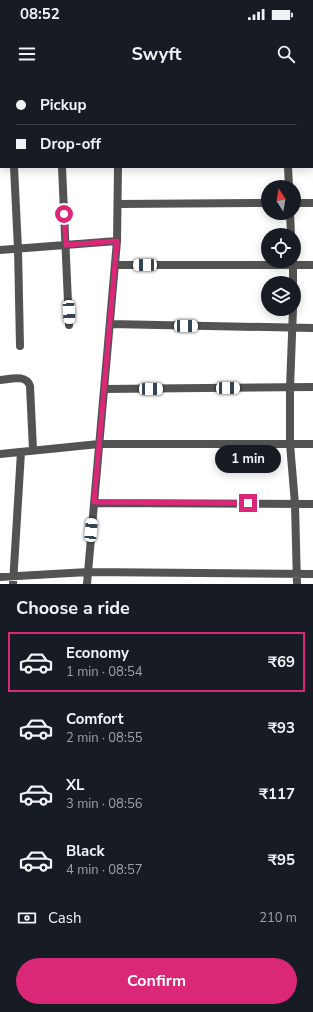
<!DOCTYPE html>
<meta charset="utf-8">
<style>
:root{--surface:#171b24;--page:#242831;--text:#f1f3f6;--muted:#9ea1a6;--line:#363941;--accent:#db2777}
body{margin:0;font-family:"Nunito Sans",sans-serif;background:var(--page);color:var(--text);height:100vh;display:flex;flex-direction:column;font-size:15px;white-space:nowrap}
*{box-sizing:border-box;margin:0}
p{font-size:13px;color:var(--muted)}
.icon{flex:none;width:22px;height:22px;fill:none;stroke:currentColor;stroke-width:2;stroke-linecap:round;stroke-linejoin:round}
.map{position:relative;height:504px;overflow:hidden}
.sheet{display:flex;flex-direction:column;background:var(--surface);flex:1}
.sheet>*{flex:none}
.hud{position:absolute;left:0px;top:0px;width:313px;height:88px;box-shadow:0 2px 10px #0003;display:grid;align-content:center;height:88px;padding:0 16px;background:var(--surface)}
.needle{width:26px;rotate:349deg}
.tools{position:absolute;left:261px;top:100px;display:grid;gap:8px}
.tools a{display:grid;place-items:center;width:40px;height:40px;border-radius:50%;background:var(--surface);box-shadow:0 2px 10px #0003;font-size:20px}
.end{position:absolute;width:18px;height:18px;margin:-9px;border:5px solid #db2777;background:#fff;box-shadow:0 0 0 2px #fff}
.from{border-radius:50%}
.bubble{position:absolute;height:28px;border-radius:14px;background:var(--surface);box-shadow:0 2px 10px #0003;font-size:13px;font-weight:700;line-height:28px;text-align:center}
.car{position:absolute;width:12px;height:24px;margin:-12px -6px;border-radius:5px;box-shadow:0 0 3px 1px #0007;background:linear-gradient(#fff 24%,#345 0 40%,#fff 0 76%,#345 0 86%,#fff 0)}
.hud b{display:flex;align-items:center;gap:14px;height:38px;font-size:15px}
.hud b+b{border-top:1px solid var(--line)}
.hud i{width:10px;height:10px;background:var(--text)}
ul{padding:0;list-style:none}
li{display:flex;align-items:center;gap:12px;height:60px;margin:0 8px 6px;padding:0 8px;border:2px solid transparent;border-radius:0px}
li div{flex:1}
li b{display:block;font-size:15px}
li em{font-style:normal;font-weight:700}
li.active{border-color:var(--accent)}
li>.icon{width:36px;height:36px;stroke-width:1.5}
h2{padding:0 16px;font-size:18px;line-height:48px}
.pay{display:flex;align-items:center;gap:10px;height:44px;padding:0 16px;font-size:15px}
.pay p{margin-inline-start:auto}
.cta{display:flex;gap:8px;margin-top:auto;padding:8px 16px}
.cta a{flex:1;height:46px;border-radius:24px;background:var(--accent);color:#fff;font-size:16px;font-weight:700;line-height:46px;text-align:center}
.status{display:flex;justify-content:space-between;align-items:center;height:28px;padding:0 20px;background:var(--surface);direction:ltr}
.status svg{height:11px;fill:currentColor}
header{display:flex;justify-content:space-between;align-items:center;height:52px;padding:0 16px;background:var(--surface);font-size:18px;font-weight:700}
.map>svg:first-child{display:block}
.lines{fill:none;stroke-linecap:round;stroke-linejoin:round}
.street{stroke:#535353;stroke-width:8}
.route{stroke:#db2777;stroke-width:5}
</style>
<div class="status"><b>08:52</b><svg viewBox="0 0 49 12"><path d="M0 12V9h3v3zM5 12V6h3v6zM10 12V3h3v9zM15 12V0h3v12zM26 1h20v11H26zM47 4h2v5h-2z"/></svg></div>
<header><svg class="icon" aria-label="menu" viewBox="0 0 24 24"><path d="M4 6h16M4 12h16M4 18h16"/></svg>Swyft<svg class="icon" aria-label="search" viewBox="0 0 24 24"><circle cx="10" cy="10" r="6"/><path d="M15 15l6 6"/></svg></header>
<div class="map">
<svg width="313" height="504" viewBox="0 0 313 504">
<rect width="100%" height="100%" fill="#fff"/>
<g class="lines">
<path class="street" d="M8,0V1
M58,0V1
M117,0V1
M187,0V1
M258,0V1
M312,49H313
M0,58H1
M14,87L18,169L20,266
M62,87L69,245
M288,87L289,107
M294,123H313
M118,124L268,123
M290,133L291,155
M0,170L117,161
M293,182V203
M115,185H313
M293,229L290,308V364L295,424L297,504
M110,244L313,248
M0,300C11,299 26,294 30,306L33,370
M104,309L313,307
M0,374L99,364H313
M94,423L313,424
M0,497L88,492L313,494
M13,504L21,372
M87,504L117,161L118,87"/>
</g>
<g class="lines">
<path class="route" d="M64,134L66,165L117,161L94,422L248,423"/>
</g>
</svg>
<div class="tools">
<a><svg class="needle" viewBox="-14 -14 28 28"><path d="M0-13l5 13h-10z" fill="#e53935"/><path d="M0 13l5-13h-10z" fill="#9ea1a6"/></svg></a>
<a><svg class="icon" aria-label="locate" viewBox="0 0 24 24"><circle cx="12" cy="12" r="6"/><path d="M12 2v4M12 18v4M2 12h4M18 12h4"/></svg></a>
<a><svg class="icon" aria-label="layers" viewBox="0 0 24 24"><path d="M12 4l9 5-9 5-9-5zM3 14l9 5 9-5"/></svg></a>
</div>
<i class="end from" style="left:64px;top:134px"></i>
<i class="end" style="left:248px;top:423px"></i>
<div class="bubble" style="left:215px;top:365px;width:66px">1 min</div>
<i class="car" style="left:145px;top:185px;rotate:270deg"></i>
<i class="car" style="left:69px;top:232px;rotate:177deg"></i>
<i class="car" style="left:186px;top:246px;rotate:91deg"></i>
<i class="car" style="left:228px;top:308px;rotate:89deg"></i>
<i class="car" style="left:151px;top:309px;rotate:90deg"></i>
<i class="car" style="left:91px;top:450px;rotate:5deg"></i>
<div class="hud">
<b><i class="from"></i>Pickup</b>
<b><i></i>Drop-off</b>
</div>
</div>
<section class="sheet">
<h2>Choose a ride</h2>
<ul>
<li class="active"><svg class="icon" aria-label="car" viewBox="0 0 24 24"><path d="M5 17H2v-5l4-1 3-4h7l3 4 3 1v5h-3M9 17h6M6 11h13"/><circle cx="7" cy="17" r="2"/><circle cx="17" cy="17" r="2"/></svg><div><b>Economy</b><p>1 min · 08:54</p></div><em>₹69</em></li>
<li><svg class="icon" aria-label="car" viewBox="0 0 24 24"><path d="M5 17H2v-5l4-1 3-4h7l3 4 3 1v5h-3M9 17h6M6 11h13"/><circle cx="7" cy="17" r="2"/><circle cx="17" cy="17" r="2"/></svg><div><b>Comfort</b><p>2 min · 08:55</p></div><em>₹93</em></li>
<li><svg class="icon" aria-label="car" viewBox="0 0 24 24"><path d="M5 17H2v-5l4-1 3-4h7l3 4 3 1v5h-3M9 17h6M6 11h13"/><circle cx="7" cy="17" r="2"/><circle cx="17" cy="17" r="2"/></svg><div><b>XL</b><p>3 min · 08:56</p></div><em>₹117</em></li>
<li><svg class="icon" aria-label="car" viewBox="0 0 24 24"><path d="M5 17H2v-5l4-1 3-4h7l3 4 3 1v5h-3M9 17h6M6 11h13"/><circle cx="7" cy="17" r="2"/><circle cx="17" cy="17" r="2"/></svg><div><b>Black</b><p>4 min · 08:57</p></div><em>₹95</em></li>
</ul>
<div class="pay"><svg class="icon" aria-label="cash" viewBox="0 0 24 24"><path d="M3 7h18v10H3z"/><circle cx="12" cy="12" r="2"/></svg>Cash<p>210 m</p></div>
<div class="cta"><a>Confirm</a></div>
</section>
